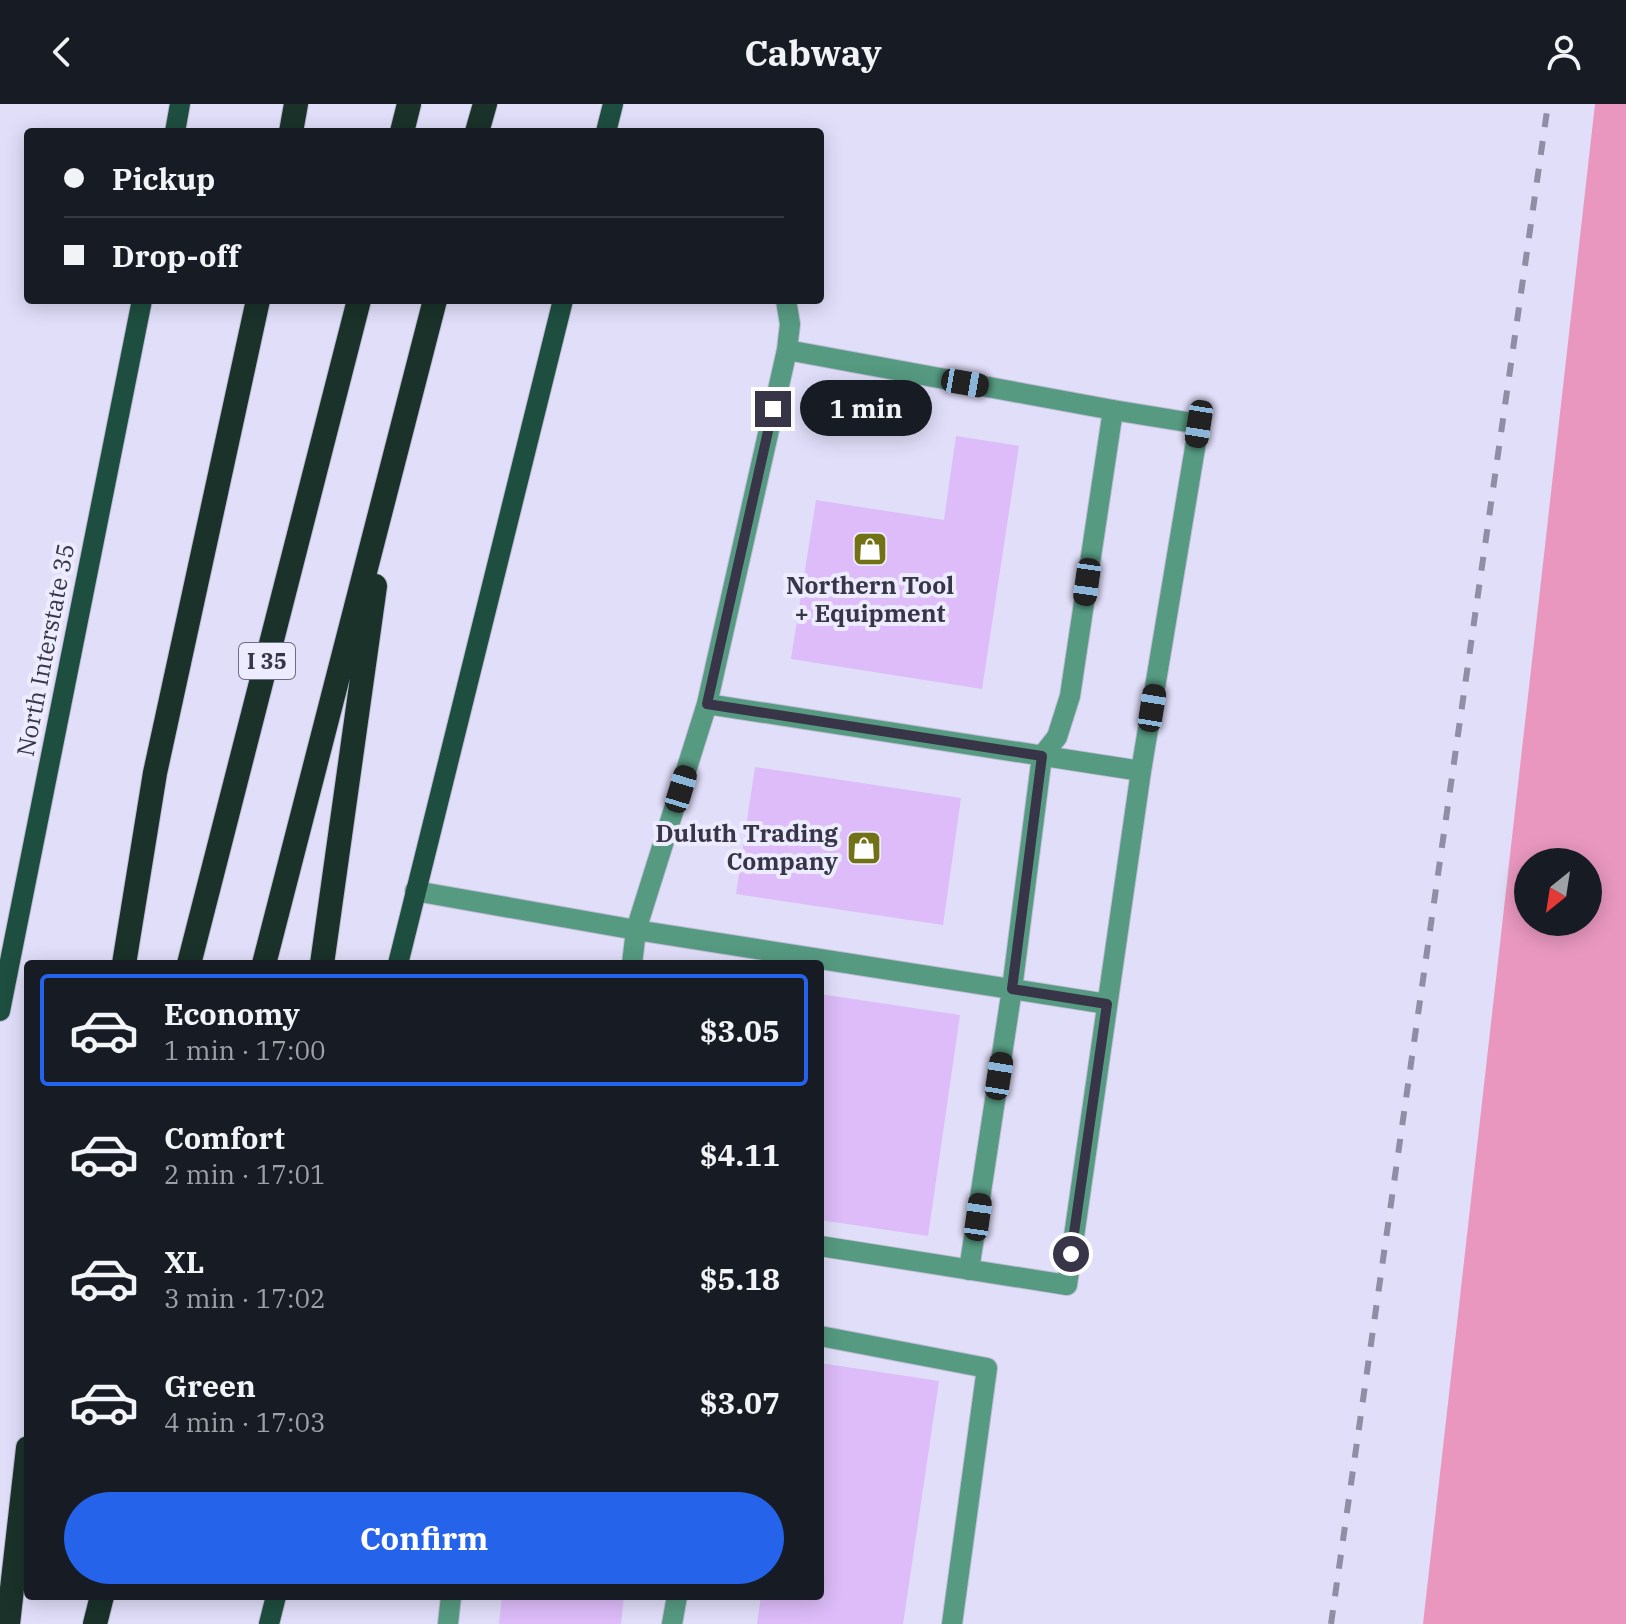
<!DOCTYPE html>
<meta charset="utf-8">
<style>
:root{--surface:#171b24;--page:#20242c;--text:#f1f3f6;--muted:#9ea1a6;--line:#363941;--accent:#2563eb}
body{margin:0;font-family:"IBM Plex Serif",serif;background:var(--page);color:var(--text);height:100vh;display:flex;flex-direction:column;font-size:30px;white-space:nowrap}
*{box-sizing:border-box;margin:0}
p{font-size:26px;color:var(--muted)}
.icon{flex:none;width:44px;height:44px;fill:none;stroke:currentColor;stroke-width:2;stroke-linecap:round;stroke-linejoin:round}
.map{position:relative;flex:1;overflow:hidden}
.drawer{position:absolute;left:24px;top:856px;width:800px;height:640px;display:flex;flex-direction:column;background:var(--surface);border-radius:8px;box-shadow:0 4px 20px #0003}
.drawer>*{flex:none}
.banner{position:absolute;left:24px;top:24px;width:800px;height:176px;border-radius:8px;box-shadow:0 4px 20px #0003;display:grid;align-content:center;height:176px;padding:0 40px;background:var(--surface)}
.needle{width:52px;rotate:210deg}
.buttons{position:absolute;left:1514px;top:744px;display:grid;gap:16px}
.buttons a{display:grid;place-items:center;width:88px;height:88px;border-radius:50%;background:var(--surface);box-shadow:0 4px 20px #0003;font-size:40px}
.end{position:absolute;width:36px;height:36px;margin:-18px;border:10px solid #373547;background:#fff;box-shadow:0 0 0 4px #fff}
.from{border-radius:50%}
.bubble{position:absolute;height:56px;border-radius:28px;background:var(--surface);box-shadow:0 4px 20px #0003;font-size:26px;font-weight:700;line-height:56px;text-align:center}
.car{position:absolute;width:24px;height:48px;margin:-24px -12px;border-radius:10px;box-shadow:0 0 6px 2px #0007;background:linear-gradient(#222 24%,#8ab4d8 0 40%,#222 0 76%,#8ab4d8 0 86%,#222 0)}
.banner b{display:flex;align-items:center;gap:28px;height:76px;font-size:30px}
.banner b+b{border-top:2px solid var(--line)}
.banner i{width:20px;height:20px;background:var(--text)}
ul{padding:14px 0 0;list-style:none}
li{display:flex;align-items:center;gap:24px;height:112px;margin:0 16px 12px;padding:0 24px;border:4px solid transparent;border-radius:8px}
li div{flex:1}
li b{display:block;font-size:30px}
li em{font-style:normal;font-weight:700}
li.on{border-color:var(--accent)}
li>.icon{width:72px;height:72px;stroke-width:1.5}
.action{display:flex;gap:16px;margin-top:auto;padding:16px 40px}
.action a{flex:1;height:92px;border-radius:48px;background:var(--accent);color:#fff;font-size:32px;font-weight:700;line-height:92px;text-align:center}
header{display:flex;justify-content:space-between;align-items:center;height:104px;padding:0 40px;background:var(--surface);font-size:36px;font-weight:700}
.map>svg:first-child{display:block}
.green{fill:#e997bf;fill-rule:evenodd}
.building{fill:#ddbcf9}
.lines{fill:none;stroke-linecap:round;stroke-linejoin:round}
.minor-casing{stroke:#bebcd5;stroke-width:22}
.major-casing{stroke:#bebcd5;stroke-width:22}
.highway-casing{stroke:#bebcd5;stroke-width:26}
.minor{stroke:#569a82;stroke-width:20}
.major{stroke:#1e4e3f;stroke-width:20}
.highway{stroke:#1a322a;stroke-width:24}
.rail{stroke:#908ea4;stroke-width:6;stroke-dasharray:14 14;stroke-linecap:butt}
.route{stroke:#373547;stroke-width:10}
.labels{text-anchor:middle;stroke-width:8;stroke-linejoin:round;paint-order:stroke}
.shield{fill:#edecff;stroke:#6e6c7e;stroke-width:2}
.shield-label{font-size:22px;font-weight:bold;fill:#373547}
.poi-label{font-size:24px;font-weight:bold;fill:#373547;stroke:#edecff}
.street-label{font-size:24px;fill:#373547;stroke:#edecff}
</style>
<header><svg class="icon" aria-label="back" viewBox="0 0 24 24"><path d="M15 5l-7 7 7 7"/></svg>Cabway<svg class="icon" aria-label="person" viewBox="0 0 24 24"><circle cx="12" cy="8" r="4"/><path d="M4 21q1-7 8-7t8 7"/></svg></header>
<div class="map">
<svg width="1626" height="1520" viewBox="0 0 1626 1520">
<rect width="100%" height="100%" fill="#e0def9"/>
<path class="green" d="M1595,0H1626V1520H1423ZM1528,758H1588V818H1528Z"/>
<path class="building" d="M956,332L1019,342L982,585L791,555L816,396L944,416Z
M755,663L961,694L943,821L736,790Z
M820,890L960,911L928,1132L820,1116Z
M820,1259L939,1277L903,1520H757L761,1492H820Z
M502,1492H624L621,1520H499Z"/>
<g class="lines">
<g class="minor-casing">
<path id="minor" d="M787,246L1113,306L1199,320L1141,667L1067,1181L820,1142
M707,600L1141,667
M415,787L636,826L1107,900
M632,860L636,826L707,600L787,246L790,220L786,196
M969,1166L1012,885L1042,652L1057,633L1070,592L1113,306
M820,1232L987,1264L952,1520
M448,1520L451,1492
M672,1520L677,1492"/>
</g>
<g class="major-casing">
<path id="major" d="M175,28L180,0
M606,28L613,0
M398,860L563,196
M0,907L142,196
M269,1520L276,1492"/>
</g>
<g class="highway-casing">
<path id="highway" d="M291,28L296,0
M402,28L409,0
M477,28L485,0
M124,860L155,669L258,196
M189,860L359,196
M264,860L435,196
M322,860L375,482
M8,1520L28,1344
M95,1520L102,1492"/>
</g>
<use href="#minor" class="minor"/>
<use href="#major" class="major"/>
<use href="#highway" class="highway"/>
<path class="rail" d="M1331,1520L1548,0"/>
</g>
<g class="lines">
<path class="route" d="M773,305L707,600L1042,652L1012,885L1107,900L1071,1150"/>
</g>
<defs>
<g id="shop-square" transform="scale(1.8)"><rect x="-9" y="-9" width="18" height="18" rx="4" fill="#727115" stroke="#edecff"/><path d="M-5-2.5h2.3a2.7 3.5 0 0 1 5.4 0H5L5.5 6h-11ZM-1.5-2.5h3a1.5 2.3 0 0 0-3 0Z" fill="#fff"/></g>
</defs>
<g fill-rule="evenodd">
<use href="#shop-square" x="870" y="445"/>
<use href="#shop-square" x="864" y="744"/>
</g>
<g class="labels">
<rect class="shield" x="239" y="539" width="56" height="36" rx="6"/>
<g class="shield-label">
<text x="267" y="565">I 35</text>
</g>
<g class="poi-label">
<text x="870" y="490">Northern Tool<tspan x="870" dy="28">+ Equipment</tspan></text>
<text x="838" y="738" text-anchor="end">Duluth Trading<tspan x="838" dy="28">Company</tspan></text>
</g>
<g class="street-label">
<text transform="translate(46 546) rotate(-79)" y="8">North Interstate 35</text>
</g>
</g>
</svg>
<div class="buttons">
<a><svg class="needle" viewBox="-14 -14 28 28"><path d="M0-13l5 13h-10z" fill="#e53935"/><path d="M0 13l5-13h-10z" fill="#9ea1a6"/></svg></a>
</div>
<i class="end from" style="left:1071px;top:1150px"></i>
<i class="end" style="left:773px;top:305px"></i>
<div class="bubble" style="left:800px;top:276px;width:132px">1 min</div>
<i class="car" style="left:965px;top:279px;rotate:100deg"></i>
<i class="car" style="left:1199px;top:320px;rotate:189deg"></i>
<i class="car" style="left:1087px;top:478px;rotate:188deg"></i>
<i class="car" style="left:1152px;top:604px;rotate:9deg"></i>
<i class="car" style="left:681px;top:685px;rotate:17deg"></i>
<i class="car" style="left:999px;top:972px;rotate:9deg"></i>
<i class="car" style="left:978px;top:1113px;rotate:8deg"></i>
<div class="banner">
<b><i class="from"></i>Pickup</b>
<b><i></i>Drop-off</b>
</div>
<section class="drawer">
<ul>
<li class="on"><svg class="icon" aria-label="car" viewBox="0 0 24 24"><path d="M5 17H2v-5l4-1 3-4h7l3 4 3 1v5h-3M9 17h6M6 11h13"/><circle cx="7" cy="17" r="2"/><circle cx="17" cy="17" r="2"/></svg><div><b>Economy</b><p>1 min · 17:00</p></div><em>$3.05</em></li>
<li><svg class="icon" aria-label="car" viewBox="0 0 24 24"><path d="M5 17H2v-5l4-1 3-4h7l3 4 3 1v5h-3M9 17h6M6 11h13"/><circle cx="7" cy="17" r="2"/><circle cx="17" cy="17" r="2"/></svg><div><b>Comfort</b><p>2 min · 17:01</p></div><em>$4.11</em></li>
<li><svg class="icon" aria-label="car" viewBox="0 0 24 24"><path d="M5 17H2v-5l4-1 3-4h7l3 4 3 1v5h-3M9 17h6M6 11h13"/><circle cx="7" cy="17" r="2"/><circle cx="17" cy="17" r="2"/></svg><div><b>XL</b><p>3 min · 17:02</p></div><em>$5.18</em></li>
<li><svg class="icon" aria-label="car" viewBox="0 0 24 24"><path d="M5 17H2v-5l4-1 3-4h7l3 4 3 1v5h-3M9 17h6M6 11h13"/><circle cx="7" cy="17" r="2"/><circle cx="17" cy="17" r="2"/></svg><div><b>Green</b><p>4 min · 17:03</p></div><em>$3.07</em></li>
</ul>
<div class="action"><a>Confirm</a></div>
</section>
</div>
